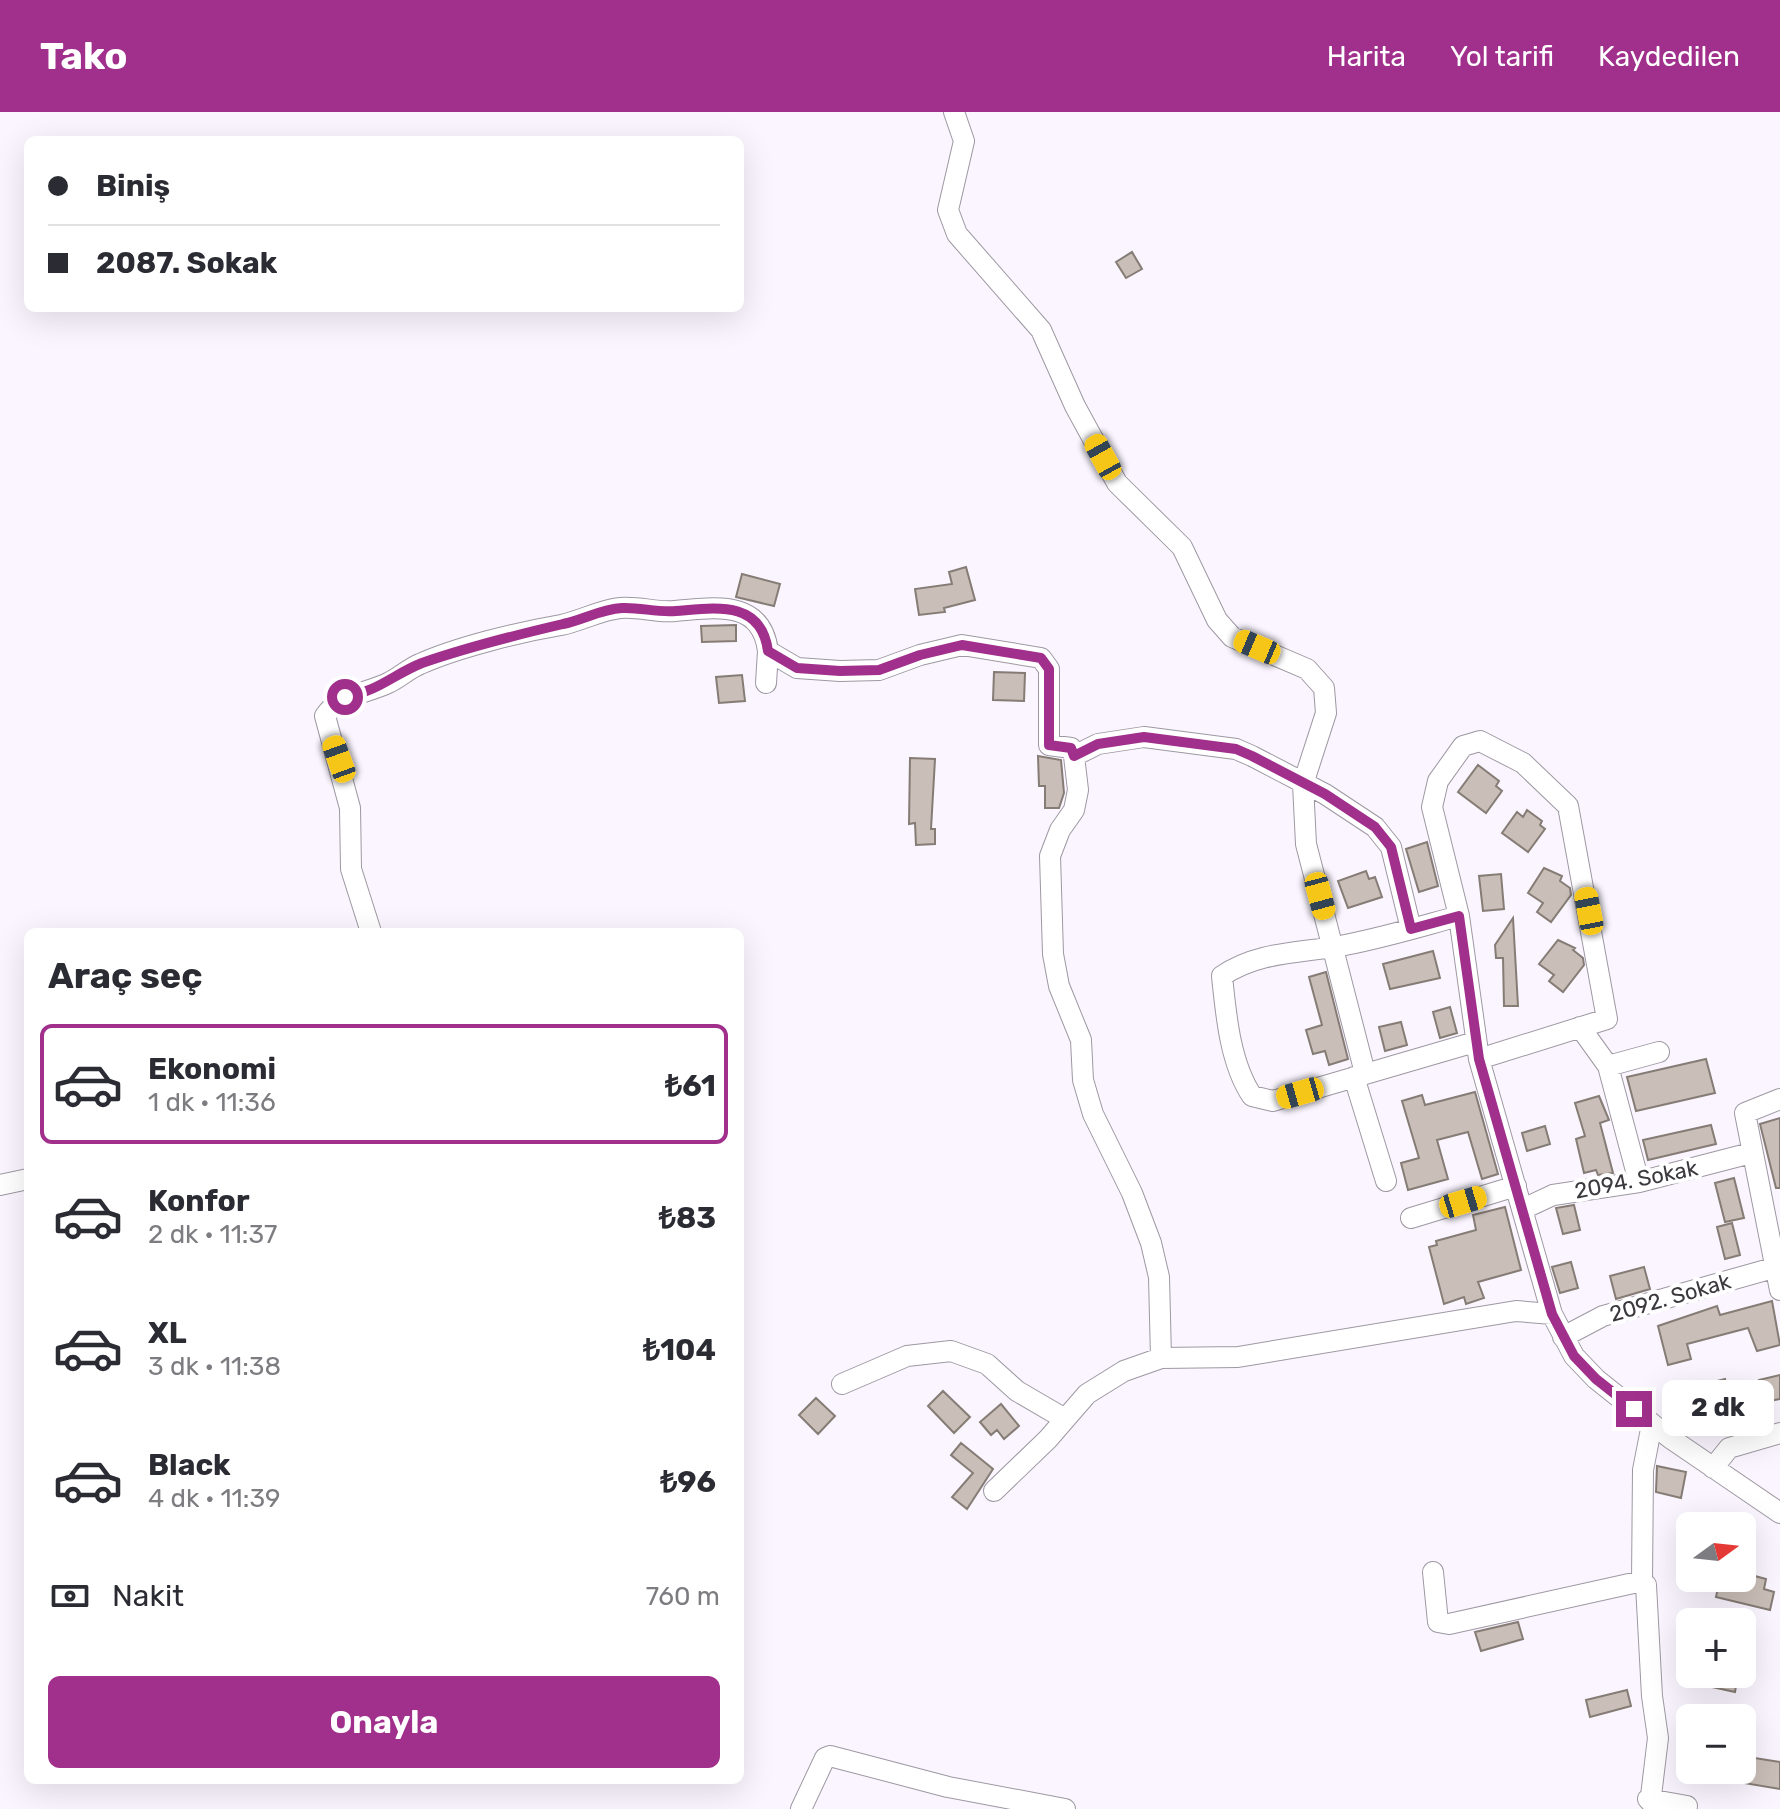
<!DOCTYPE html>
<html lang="tr">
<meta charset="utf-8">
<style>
:root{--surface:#fff;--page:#f2f2f3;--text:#2b2b33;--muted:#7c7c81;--line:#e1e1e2;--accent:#a1308c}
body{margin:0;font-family:Rubik,sans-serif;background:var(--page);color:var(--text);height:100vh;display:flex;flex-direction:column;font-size:30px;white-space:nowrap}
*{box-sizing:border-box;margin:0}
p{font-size:26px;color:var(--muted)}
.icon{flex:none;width:44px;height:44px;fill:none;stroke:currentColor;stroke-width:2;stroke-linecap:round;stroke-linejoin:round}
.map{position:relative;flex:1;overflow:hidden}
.drawer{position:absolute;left:24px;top:816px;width:720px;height:856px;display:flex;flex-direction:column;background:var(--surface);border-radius:12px;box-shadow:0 8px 32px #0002}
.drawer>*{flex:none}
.hud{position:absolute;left:24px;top:24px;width:720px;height:176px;border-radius:12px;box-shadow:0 8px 32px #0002;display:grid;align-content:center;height:176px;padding:0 24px;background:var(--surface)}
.needle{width:52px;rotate:75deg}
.fabs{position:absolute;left:1676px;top:1400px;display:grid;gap:16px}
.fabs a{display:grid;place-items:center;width:80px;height:80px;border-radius:12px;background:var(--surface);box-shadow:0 8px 32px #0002;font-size:40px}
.end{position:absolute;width:36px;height:36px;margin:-18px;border:10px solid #a1308c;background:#fff;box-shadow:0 0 0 4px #fff}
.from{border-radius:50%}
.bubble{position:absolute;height:56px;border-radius:12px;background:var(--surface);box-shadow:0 8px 32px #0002;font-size:26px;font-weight:700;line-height:56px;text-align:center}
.car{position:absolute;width:24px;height:48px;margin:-24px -12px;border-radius:10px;box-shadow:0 0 6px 2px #0007;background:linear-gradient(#f5c518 24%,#345 0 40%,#f5c518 0 76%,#345 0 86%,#f5c518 0)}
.hud b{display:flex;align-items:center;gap:28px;height:76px;font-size:30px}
.hud b+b{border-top:2px solid var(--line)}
.hud i{width:20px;height:20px;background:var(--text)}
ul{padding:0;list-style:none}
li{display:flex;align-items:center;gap:24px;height:120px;margin:0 16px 12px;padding:0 8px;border:4px solid transparent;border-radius:12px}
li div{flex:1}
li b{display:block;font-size:30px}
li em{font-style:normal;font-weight:700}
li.on{border-color:var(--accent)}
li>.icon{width:72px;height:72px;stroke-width:1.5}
h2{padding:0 24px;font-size:36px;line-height:96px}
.pay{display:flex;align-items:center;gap:20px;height:88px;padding:0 24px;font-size:30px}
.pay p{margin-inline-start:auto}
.primary-button{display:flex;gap:16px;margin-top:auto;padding:16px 24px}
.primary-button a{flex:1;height:92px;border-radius:12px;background:var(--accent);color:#fff;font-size:32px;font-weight:700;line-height:92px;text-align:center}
header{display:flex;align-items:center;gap:48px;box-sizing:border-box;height:112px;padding:0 40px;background:var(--accent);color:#fff}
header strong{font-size:38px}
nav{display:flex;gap:44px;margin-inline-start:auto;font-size:28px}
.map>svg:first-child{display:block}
.building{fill:#cabfb8;stroke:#857c75;stroke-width:2}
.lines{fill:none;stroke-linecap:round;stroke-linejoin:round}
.minor-casing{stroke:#9e98a2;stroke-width:22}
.minor{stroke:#fff;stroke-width:20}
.route{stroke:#a1308c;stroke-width:10}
.labels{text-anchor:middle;stroke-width:8;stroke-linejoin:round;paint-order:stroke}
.street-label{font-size:22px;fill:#3c393e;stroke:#fff}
</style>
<header>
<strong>Tako</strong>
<nav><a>Harita</a><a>Yol tarifi</a><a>Kaydedilen</a></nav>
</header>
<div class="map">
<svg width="1780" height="1697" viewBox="0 0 1780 1697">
<rect width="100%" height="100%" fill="#faf5fe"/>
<path class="building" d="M1132,140L1142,157L1126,166L1116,150Z
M966,455L975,488L944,496L945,500L919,503L915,477L952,472L949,460Z
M742,462L780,472L774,494L736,485Z
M736,513V529L702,530L701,514Z
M994,560L1025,561L1024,589L993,588Z
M742,563L745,589L719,591L716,565Z
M1038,644L1061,648L1064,681L1059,696H1045V674H1039Z
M910,646L935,647L931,717H935V732L916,733L915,711L909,712Z
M1478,653L1499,669L1496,674L1502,679L1486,701L1458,680Z
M1527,698L1542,709L1540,713L1545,717L1528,740L1502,721L1517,700L1523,705Z
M1427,730L1438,774L1419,780L1406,737Z
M1544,756L1562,764L1560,769L1570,776L1571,783L1551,810L1537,800L1543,791L1528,781Z
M1366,759L1369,767L1375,765L1382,785L1348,796L1338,769Z
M1501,762L1504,797L1483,799L1479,764Z
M1513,806L1518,894H1504L1503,846H1496L1495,833Z
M1558,828L1575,836L1573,838L1583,846L1584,853L1563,880L1549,869L1554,863L1539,852Z
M1433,839L1440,866L1390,877L1383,852Z
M1326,860L1348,947L1329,953L1325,939L1313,942L1306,918L1322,913L1309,865Z
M1450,895L1457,921L1440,926L1433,900Z
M1401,910L1407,933L1385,939L1379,915Z
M1706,947L1715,981L1636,999L1627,965Z
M1475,980L1498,1062L1482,1067L1468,1020L1437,1028L1448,1067L1408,1078L1401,1051L1419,1046L1402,989L1422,983L1425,993Z
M1599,984L1609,1008L1600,1011L1613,1061L1598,1063L1596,1058L1584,1061L1576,1027L1585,1024L1575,991Z
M1780,1006V1076H1776L1760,1012Z
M1711,1013L1716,1032L1648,1048L1643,1028Z
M1545,1014L1550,1032L1527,1039L1522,1021Z
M1734,1066L1744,1106L1725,1110L1715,1071Z
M1574,1093L1580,1118L1563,1122L1556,1096Z
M1505,1095L1521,1158L1478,1170L1484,1186L1466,1192L1464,1185L1444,1192L1429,1135L1437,1133L1436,1129L1476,1118L1473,1103Z
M1732,1111L1740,1143L1725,1147L1717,1115Z
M1571,1150L1578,1176L1560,1181L1552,1155Z
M1644,1155L1650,1177L1616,1187L1610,1164Z
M1772,1189L1780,1233L1757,1239L1748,1216L1687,1232L1691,1247L1668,1253L1658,1214L1717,1194L1720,1203Z
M1780,1263V1287L1764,1290L1759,1268Z
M1725,1267L1733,1300L1714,1305L1713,1300L1681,1311L1671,1281Z
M943,1279L970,1305L954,1321L928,1294Z
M816,1286L835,1304L818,1322L799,1303Z
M1001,1292L1019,1314L1004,1327L997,1318L991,1323L980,1310Z
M961,1331L993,1357L967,1397L952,1385L973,1361L951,1343Z
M1657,1354L1686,1360L1681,1386L1656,1380Z
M1744,1461L1766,1467L1764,1477L1774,1480L1770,1498L1716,1485L1720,1466L1742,1469Z
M1518,1510L1523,1527L1481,1539L1475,1520Z
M1680,1562H1738L1735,1580L1680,1568Z
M1627,1578L1631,1594L1590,1605L1586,1588Z
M1742,1644L1780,1650V1677L1714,1666L1715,1658H1742Z"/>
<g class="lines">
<g class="minor-casing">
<path id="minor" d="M954,0L964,29L948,98L957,122L1041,218L1075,294L1117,371L1182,435L1217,508L1232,525L1307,557L1324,576L1326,601L1303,672L1306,732L1365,961
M766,571L768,539L797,556L840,559L879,558L920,543L962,533L1041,546L1049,557V633L1071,636L1074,644L1098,632L1144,625L1236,637L1252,644L1325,682L1375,715L1391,735L1411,817
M1074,644L1078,678L1074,698L1060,718L1050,744L1053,842L1059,874L1081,928L1083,968L1093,1002L1132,1081L1151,1131L1159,1165L1161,1246
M1459,804C1418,815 1376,828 1334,835C1295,841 1255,841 1222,864C1226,903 1230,951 1252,984L1273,989L1475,930
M371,820L351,757L350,696L325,604C340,582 365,582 388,571C399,566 408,557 420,552C458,535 520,520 561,513C581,509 600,498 620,496C639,494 657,501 675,499C713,496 761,486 768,539
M1580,915L1608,954
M1479,947L1607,907L1568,694L1523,651L1480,629L1463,634L1438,669L1432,695L1459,804L1479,947L1552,1202L1574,1244L1596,1267L1670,1326L1780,1401
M1354,965L1386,1069
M1780,987L1745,1001L1780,1178
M1639,1070L1608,954L1659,940
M0,1073L28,1067
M1523,1097L1553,1083L1639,1070L1751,1041
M1411,1106L1516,1074
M1563,1225L1603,1204L1780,1154
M842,1272L907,1244L951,1239L987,1252L1017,1279L1065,1307
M1713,1356L1729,1336L1780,1321
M994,1379L1048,1327L1087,1282L1124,1259L1161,1246L1238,1245L1516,1199L1552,1202
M1433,1460L1438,1510L1449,1512L1638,1470L1646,1473L1652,1584L1658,1626L1651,1684L1648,1687L1658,1697
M1642,1470L1643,1358L1652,1312
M1648,1687L1687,1694L1669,1697
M801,1697L825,1646L830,1644L948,1675L1065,1697"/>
</g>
<use href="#minor" class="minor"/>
</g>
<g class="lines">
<path class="route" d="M345,585C379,579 394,562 422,551C468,535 516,523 563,512C583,508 601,497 622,496C640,495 658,501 676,499C714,496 761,487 768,539L797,556L840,559L879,558L920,543L962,533L1041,546L1049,557V633L1071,636L1074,644L1098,632L1144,625L1236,637L1252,644L1325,682L1375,715L1391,735L1411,817L1459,804L1479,947L1552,1202L1574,1244L1596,1267L1634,1297"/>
</g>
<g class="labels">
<g class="street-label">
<text transform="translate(1636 1067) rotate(-11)" y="8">2094. Sokak</text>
<text transform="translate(1670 1185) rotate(-16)" y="8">2092. Sokak</text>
</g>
</g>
</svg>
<div class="fabs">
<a><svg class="needle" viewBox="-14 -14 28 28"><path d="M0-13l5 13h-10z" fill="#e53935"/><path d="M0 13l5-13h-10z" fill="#7c7c81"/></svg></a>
<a>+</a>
<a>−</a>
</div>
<i class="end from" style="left:345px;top:585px"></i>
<i class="end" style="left:1634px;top:1297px"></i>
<div class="bubble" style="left:1662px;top:1268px;width:112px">2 dk</div>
<i class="car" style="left:1103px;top:345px;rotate:331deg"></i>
<i class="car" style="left:1257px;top:535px;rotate:293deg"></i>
<i class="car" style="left:339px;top:647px;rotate:340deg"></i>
<i class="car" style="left:1320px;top:784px;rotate:165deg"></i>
<i class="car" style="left:1589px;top:799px;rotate:349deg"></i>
<i class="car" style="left:1300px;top:981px;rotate:254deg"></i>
<i class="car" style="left:1463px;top:1090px;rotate:73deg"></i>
<div class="hud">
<b><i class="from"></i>Biniş</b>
<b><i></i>2087. Sokak</b>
</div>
<section class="drawer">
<h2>Araç seç</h2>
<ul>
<li class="on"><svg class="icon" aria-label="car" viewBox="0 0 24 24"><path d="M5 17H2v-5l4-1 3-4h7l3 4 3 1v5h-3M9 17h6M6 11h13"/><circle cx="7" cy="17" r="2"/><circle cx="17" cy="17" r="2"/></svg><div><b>Ekonomi</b><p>1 dk · 11:36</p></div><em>₺61</em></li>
<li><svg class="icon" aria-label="car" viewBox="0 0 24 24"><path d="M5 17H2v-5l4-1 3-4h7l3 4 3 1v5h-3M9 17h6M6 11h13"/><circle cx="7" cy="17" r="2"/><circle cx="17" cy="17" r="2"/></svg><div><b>Konfor</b><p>2 dk · 11:37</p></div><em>₺83</em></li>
<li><svg class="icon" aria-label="car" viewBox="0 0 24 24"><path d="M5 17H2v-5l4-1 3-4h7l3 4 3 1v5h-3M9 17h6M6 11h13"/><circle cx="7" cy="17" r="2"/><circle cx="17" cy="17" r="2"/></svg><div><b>XL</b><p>3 dk · 11:38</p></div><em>₺104</em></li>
<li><svg class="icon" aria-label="car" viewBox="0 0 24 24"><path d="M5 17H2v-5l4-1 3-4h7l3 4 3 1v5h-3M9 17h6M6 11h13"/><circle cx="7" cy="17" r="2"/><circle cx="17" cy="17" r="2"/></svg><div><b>Black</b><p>4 dk · 11:39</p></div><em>₺96</em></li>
</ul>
<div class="pay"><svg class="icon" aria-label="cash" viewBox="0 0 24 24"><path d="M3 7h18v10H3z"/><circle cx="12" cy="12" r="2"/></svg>Nakit<p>760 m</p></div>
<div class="primary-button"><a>Onayla</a></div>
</section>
</div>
